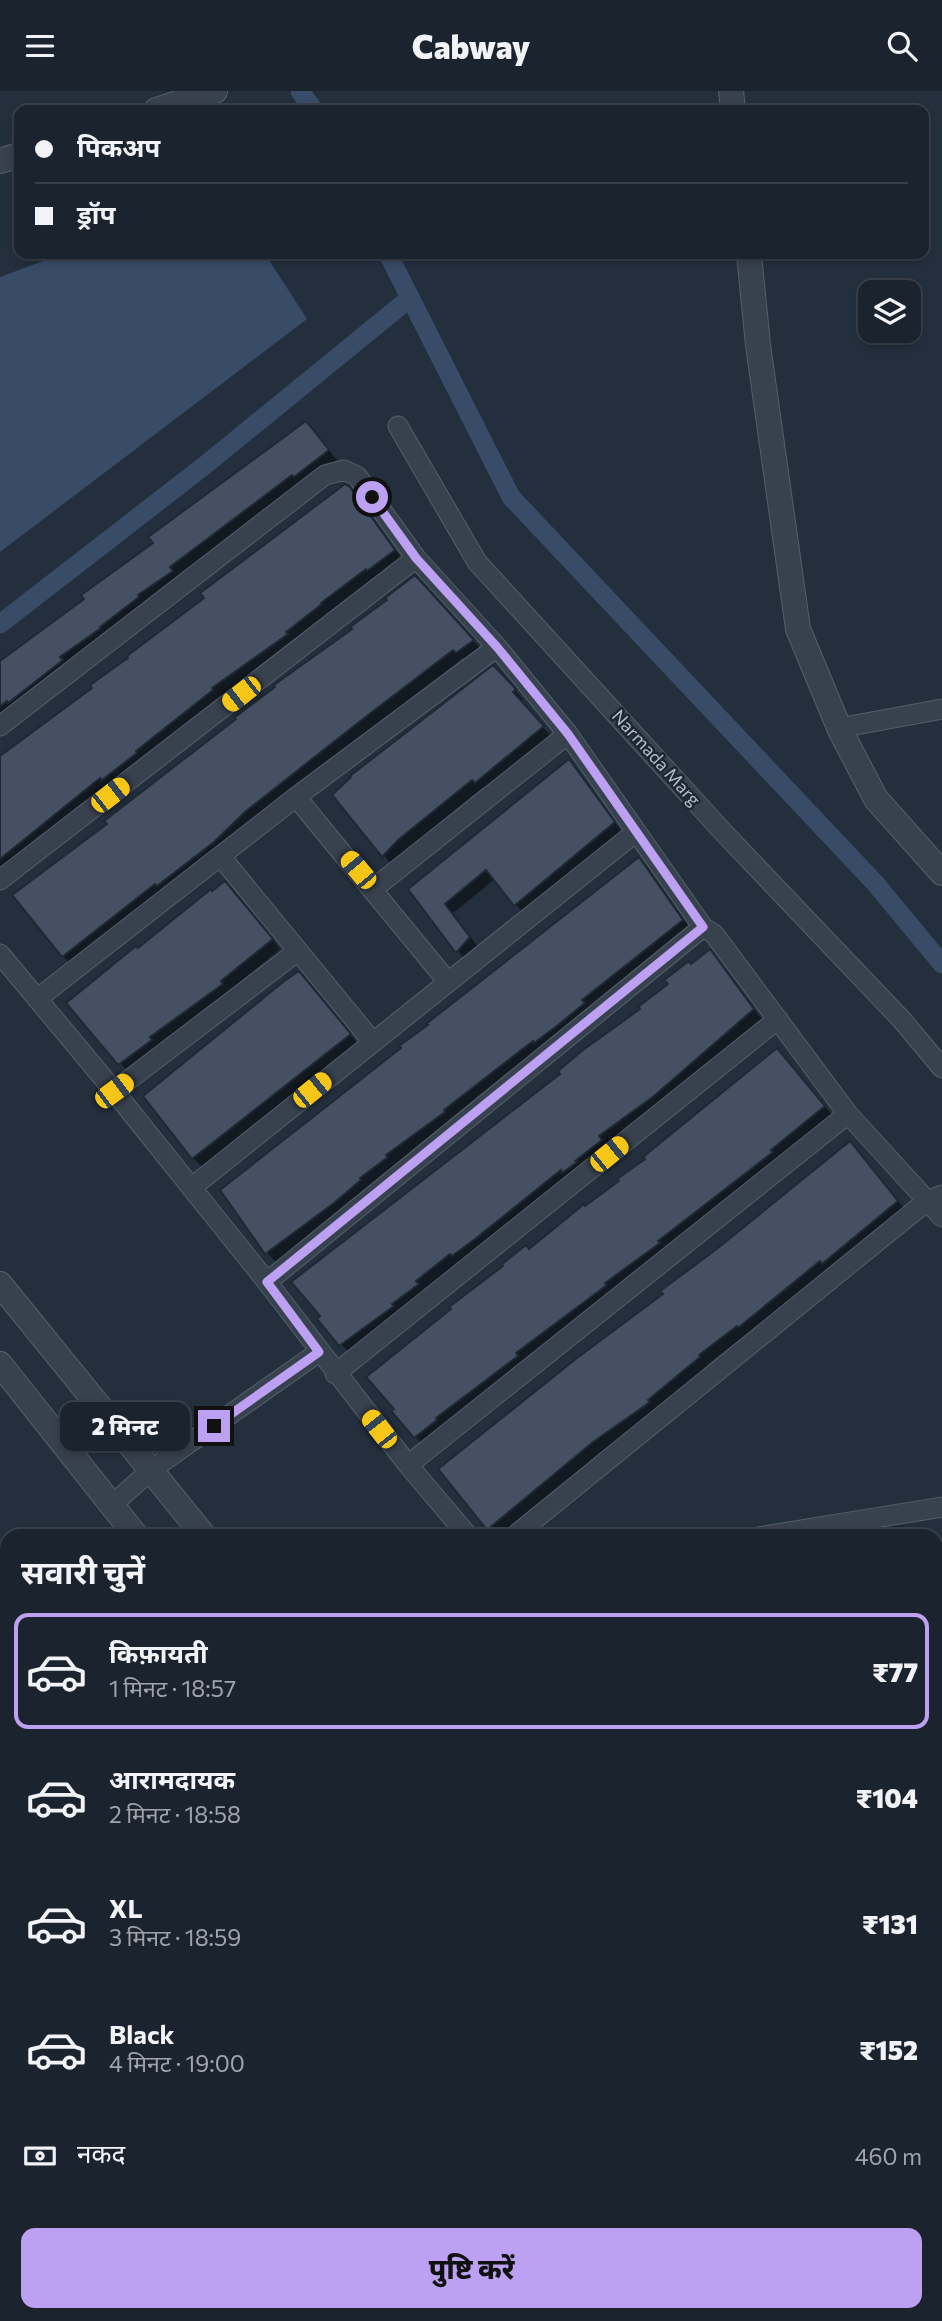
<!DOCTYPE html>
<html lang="hi">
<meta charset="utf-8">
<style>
:root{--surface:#1b232e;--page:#242b36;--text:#f1f3f6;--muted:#a0a4aa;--line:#39404a;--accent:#bca0f2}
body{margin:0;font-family:Commissioner,"Noto Sans Devanagari",sans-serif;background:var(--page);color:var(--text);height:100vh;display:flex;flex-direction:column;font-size:26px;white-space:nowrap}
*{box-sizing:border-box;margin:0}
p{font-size:23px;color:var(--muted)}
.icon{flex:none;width:38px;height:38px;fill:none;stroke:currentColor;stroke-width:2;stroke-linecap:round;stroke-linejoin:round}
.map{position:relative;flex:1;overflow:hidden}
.details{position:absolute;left:0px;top:1438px;width:943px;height:793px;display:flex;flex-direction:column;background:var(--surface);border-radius:21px 21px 0 0;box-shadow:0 4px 10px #0003,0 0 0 2px var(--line)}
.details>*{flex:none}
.banner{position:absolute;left:14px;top:14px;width:915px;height:154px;border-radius:14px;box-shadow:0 4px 10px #0003,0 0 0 2px var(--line);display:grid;align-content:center;height:154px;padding:0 21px;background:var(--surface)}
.fabs{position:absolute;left:858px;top:189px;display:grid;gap:14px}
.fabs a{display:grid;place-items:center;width:63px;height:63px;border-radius:14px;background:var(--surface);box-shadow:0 4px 10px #0003,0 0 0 2px var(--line);font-size:35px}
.end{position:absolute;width:32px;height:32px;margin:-16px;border:9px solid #bca0f2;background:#111;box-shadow:0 0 0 4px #111}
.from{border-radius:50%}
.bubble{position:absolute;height:49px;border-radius:14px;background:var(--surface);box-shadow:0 4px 10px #0003,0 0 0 2px var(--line);font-size:23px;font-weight:800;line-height:49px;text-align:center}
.car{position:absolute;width:21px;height:42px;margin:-21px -10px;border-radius:9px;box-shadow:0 0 5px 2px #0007;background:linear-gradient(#f5c518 24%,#345 0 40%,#f5c518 0 76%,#345 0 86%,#f5c518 0)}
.banner b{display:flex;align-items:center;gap:24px;height:66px;font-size:26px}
.banner b+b{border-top:2px solid var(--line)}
.banner i{width:18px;height:18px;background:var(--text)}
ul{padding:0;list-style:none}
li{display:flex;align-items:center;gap:21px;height:116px;margin:0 14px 10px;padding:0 7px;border:4px solid transparent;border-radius:14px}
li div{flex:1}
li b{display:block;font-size:26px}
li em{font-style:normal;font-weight:800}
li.active{border-color:var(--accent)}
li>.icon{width:63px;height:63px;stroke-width:1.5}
h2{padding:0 21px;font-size:32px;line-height:84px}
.pay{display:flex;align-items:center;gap:18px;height:77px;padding:0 21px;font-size:26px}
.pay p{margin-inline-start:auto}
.button{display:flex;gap:14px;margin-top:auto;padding:14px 21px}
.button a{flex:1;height:80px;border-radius:14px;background:var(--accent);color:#111;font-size:28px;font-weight:800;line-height:80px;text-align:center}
header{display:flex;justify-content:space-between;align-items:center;height:91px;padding:0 21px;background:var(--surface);font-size:32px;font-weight:800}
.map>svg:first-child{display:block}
.water{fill:#394c67}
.shadow{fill:#0007}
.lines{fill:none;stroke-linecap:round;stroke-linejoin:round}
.canal{stroke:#394c67;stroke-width:19}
.building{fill:#455162;stroke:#1f2835;stroke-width:2}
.minor-casing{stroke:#565f6c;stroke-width:21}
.tertiary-casing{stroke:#565f6c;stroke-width:26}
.minor{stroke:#38414e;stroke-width:19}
.tertiary{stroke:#38414e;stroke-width:24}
.route{stroke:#bca0f2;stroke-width:9}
.labels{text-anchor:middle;stroke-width:5;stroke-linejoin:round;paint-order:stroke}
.street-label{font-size:18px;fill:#b4bcc9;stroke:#1d2633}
</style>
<header><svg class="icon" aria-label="menu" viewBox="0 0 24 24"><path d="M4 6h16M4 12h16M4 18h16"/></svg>Cabway<svg class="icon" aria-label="search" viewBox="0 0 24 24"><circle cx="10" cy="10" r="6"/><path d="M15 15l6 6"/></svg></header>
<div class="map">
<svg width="942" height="2230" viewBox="0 0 942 2230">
<rect width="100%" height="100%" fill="#242f3e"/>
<path class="water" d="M62,163H265L307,228L0,461V186Z"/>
<path class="shadow" d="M315,342L337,369L0,633V574Z
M348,396L358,406L403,469L378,488L376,486L329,521L330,523L295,552L219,607L221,609L0,783V667L94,597Z
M424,495L482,559L466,570L463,567L72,874L63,865L109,733L390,510Z
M502,585L523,608L520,611L551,645L485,699L482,697L407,758L392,774L334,704Z
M569,670L622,741L524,823L495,788L453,822L478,856L466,870L411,798Z
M639,768L648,777L691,839L453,1031L394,1074L395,1076L369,1099L276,1171L267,1162L223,1099Z
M234,801L280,858L229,900L231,902L129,982L68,912L138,859Z
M710,861L762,928L663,1014L350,1262L341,1253L643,919Z
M308,892L358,953L202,1076L193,1067Z
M786,968L833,1025L424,1354L415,1346L530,1160Z
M859,1061L906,1120L749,1245L747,1243L707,1274L708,1276L657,1321L602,1360L499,1446H496L441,1379Z
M903,1437L912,1446H848Z
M942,1477V1537L936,1531V1478Z
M936,1774L942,1810V1835L936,1836Z
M936,1959L942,1960V2079L936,2080Z
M942,2185V2230H785L784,2224H936V2186Z"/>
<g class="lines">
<path class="canal" d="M300,0L314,19
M388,163L511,406L875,792L942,873
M0,533L204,375L410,207"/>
</g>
<path class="building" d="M306,330L329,359L294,386L292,384L170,476L173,480L138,504L139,506L100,536L101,537L60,566L63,569L8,612L7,610L0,615V570L84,508L81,504L153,452L148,446Z
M345,393L349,395L395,459L367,480L366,478L321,512L322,513L286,541L288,543L212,597L213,599L136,660L137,662L102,689L100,687L0,768V665L92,597L90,594L128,567L127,565L204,507L200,502Z
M415,484L474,549L456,562L453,559L359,631L246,720L214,751L157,795L155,793L62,866L12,804L107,733L104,730L236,628L235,626L275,596L274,594L352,538L350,536L387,509L385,507Z
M493,574L516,598L513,601L544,635L475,692L472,689L398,749L382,766L332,704L351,686L350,685Z
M569,668L615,731L514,815L486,779L445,813L470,846L456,862L408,798Z
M639,766L683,829L582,909L585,912L558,934L534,952L533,950L444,1019L445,1021L386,1064L388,1066L360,1087L361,1089L334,1112L265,1163L220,1099L401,957L399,955L428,934L426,933Z
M225,790L273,848L221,890L223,893L150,946L152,949L118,974L66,912L136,855L138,857L211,798L212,800Z
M710,858L754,918L654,1005L599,1045L602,1049L575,1070L577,1071L562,1082L561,1079L475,1148L452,1165L450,1163L416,1190L419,1193L392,1213L394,1215L339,1255L317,1228L320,1225L291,1191L560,983L558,980L583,959L640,918L638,916L668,893L664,889L689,870L691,873Z
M299,880L351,943L192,1068L143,1005L283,891Z
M777,957L825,1015L771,1059L773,1061L658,1150L660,1152L605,1192L607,1194L516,1262L518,1265L436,1327L437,1329L414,1347L391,1320L394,1318L366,1286L451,1218L449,1216L503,1175L502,1173L526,1154L529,1158L584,1113L585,1115L619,1090L617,1088L645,1068L643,1066Z
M850,1050L898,1110L822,1173L820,1170L738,1237L737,1235L699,1264L700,1266L648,1309L650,1311L593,1351L487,1439L438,1378L577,1267L663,1203L660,1200L718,1157Z
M903,1435L905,1446H843V1445Z"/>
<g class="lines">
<g class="minor-casing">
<path id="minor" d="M398,335L477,471L724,742L902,929L942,977
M0,635L325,384L344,379L357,385L416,467L497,556L568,643L703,836L714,843L848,1023L942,1126
M839,637L942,618
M296,706L448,891
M221,766L372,950
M0,789L416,467
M373,798L568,643
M0,863L114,1000L267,1191L408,1374L469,1446
M37,908L296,706L497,556
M114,1000L298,860
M191,1097L636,741
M267,1191L703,836
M335,1283L778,928
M408,1374L848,1023
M112,1414L151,1379L319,1261
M513,1446L927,1110L942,1104
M758,1446L942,1416
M936,1542L942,1541
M936,1734H942
M936,1920L942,1919
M936,1946H942
M936,2090L942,2089"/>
</g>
<g class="tertiary-casing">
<path id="tertiary" d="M731,0L733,19
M156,19L215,0
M0,70L19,64
M749,163L758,254L798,538L840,639L876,708L942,782
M0,1193L205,1446
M0,1273L137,1446
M936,2134L942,2133
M936,2161L942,2160
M479,2224L495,2230
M369,2230L412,2224
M506,2230L543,2224"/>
</g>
<use href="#minor" class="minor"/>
<use href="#tertiary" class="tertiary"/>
</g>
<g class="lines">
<path class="route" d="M214,1335L319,1261L267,1191L703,836L568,643L497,556L416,467L372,406"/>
</g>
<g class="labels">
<g class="street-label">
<text transform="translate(656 667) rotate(48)" y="6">Narmada Marg</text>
</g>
</g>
</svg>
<div class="fabs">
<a><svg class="icon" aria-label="layers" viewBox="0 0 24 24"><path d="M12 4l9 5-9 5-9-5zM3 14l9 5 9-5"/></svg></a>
</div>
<i class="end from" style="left:372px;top:406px"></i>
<i class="end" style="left:214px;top:1335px"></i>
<div class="bubble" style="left:60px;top:1311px;width:130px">2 मिनट</div>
<i class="car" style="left:241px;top:603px;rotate:232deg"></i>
<i class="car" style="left:110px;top:704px;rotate:52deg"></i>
<i class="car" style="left:358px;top:779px;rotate:320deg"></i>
<i class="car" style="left:312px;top:999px;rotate:51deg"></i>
<i class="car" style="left:114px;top:1000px;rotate:53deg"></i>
<i class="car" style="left:609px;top:1063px;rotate:51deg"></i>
<i class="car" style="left:379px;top:1338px;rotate:322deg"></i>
<div class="banner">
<b><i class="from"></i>पिकअप</b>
<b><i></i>ड्रॉप</b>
</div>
<section class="details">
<h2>सवारी चुनें</h2>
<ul>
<li class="active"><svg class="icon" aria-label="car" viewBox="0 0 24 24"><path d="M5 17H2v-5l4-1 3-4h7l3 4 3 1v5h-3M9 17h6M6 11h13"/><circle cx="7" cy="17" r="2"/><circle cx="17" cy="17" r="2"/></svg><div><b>किफ़ायती</b><p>1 मिनट · 18:57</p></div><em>₹77</em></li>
<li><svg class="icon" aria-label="car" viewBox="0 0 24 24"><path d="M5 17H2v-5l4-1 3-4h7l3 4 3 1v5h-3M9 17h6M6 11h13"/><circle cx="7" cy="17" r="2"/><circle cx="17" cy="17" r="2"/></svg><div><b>आरामदायक</b><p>2 मिनट · 18:58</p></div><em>₹104</em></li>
<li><svg class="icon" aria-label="car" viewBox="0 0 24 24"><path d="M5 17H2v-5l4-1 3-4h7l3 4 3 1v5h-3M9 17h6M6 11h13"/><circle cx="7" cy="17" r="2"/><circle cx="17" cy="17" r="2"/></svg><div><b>XL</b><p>3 मिनट · 18:59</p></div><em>₹131</em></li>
<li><svg class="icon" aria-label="car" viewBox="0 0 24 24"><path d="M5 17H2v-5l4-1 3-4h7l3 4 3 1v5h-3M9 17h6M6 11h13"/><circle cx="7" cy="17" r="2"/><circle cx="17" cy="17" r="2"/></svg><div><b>Black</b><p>4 मिनट · 19:00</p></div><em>₹152</em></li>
</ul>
<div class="pay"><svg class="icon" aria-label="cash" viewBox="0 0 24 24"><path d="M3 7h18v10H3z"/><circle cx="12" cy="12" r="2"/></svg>नकद<p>460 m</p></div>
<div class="button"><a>पुष्टि करें</a></div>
</section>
</div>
